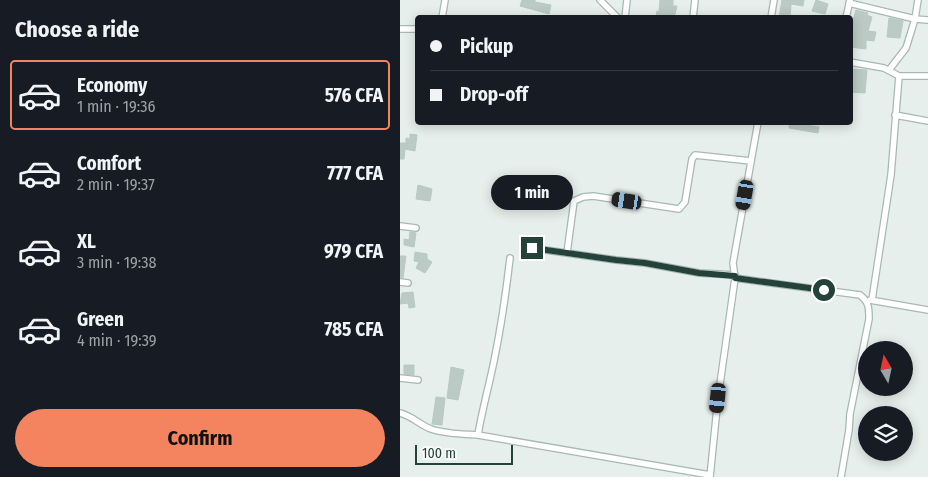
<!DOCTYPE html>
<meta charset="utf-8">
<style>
:root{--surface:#171b24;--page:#242831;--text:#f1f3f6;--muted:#9ea1a6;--line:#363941;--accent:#f4845f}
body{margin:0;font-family:"Fira Sans Condensed",sans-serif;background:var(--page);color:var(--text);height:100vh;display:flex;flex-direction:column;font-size:19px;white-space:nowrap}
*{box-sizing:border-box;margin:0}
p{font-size:16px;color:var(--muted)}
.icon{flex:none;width:28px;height:28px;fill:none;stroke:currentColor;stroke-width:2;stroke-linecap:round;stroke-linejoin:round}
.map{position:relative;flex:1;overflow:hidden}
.panel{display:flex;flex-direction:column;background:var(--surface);width:400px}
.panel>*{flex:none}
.banner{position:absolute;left:15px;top:15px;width:438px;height:110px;border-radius:5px;box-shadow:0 2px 12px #0003;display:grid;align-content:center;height:110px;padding:0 15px;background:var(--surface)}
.needle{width:32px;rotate:351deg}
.fabs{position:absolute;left:458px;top:341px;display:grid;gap:10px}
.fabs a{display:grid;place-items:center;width:55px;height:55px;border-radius:50%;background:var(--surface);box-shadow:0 2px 12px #0003;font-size:25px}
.scale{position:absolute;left:15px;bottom:12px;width:98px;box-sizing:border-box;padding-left:5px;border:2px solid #24423a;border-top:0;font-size:14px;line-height:18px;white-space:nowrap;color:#24423a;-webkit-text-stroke:4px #f7fbf9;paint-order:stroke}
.end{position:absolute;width:22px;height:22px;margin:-11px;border:6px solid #24423a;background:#fff;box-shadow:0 0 0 2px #fff}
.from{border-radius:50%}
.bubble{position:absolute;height:35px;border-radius:18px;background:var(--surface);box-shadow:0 2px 12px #0003;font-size:16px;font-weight:700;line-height:35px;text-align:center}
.car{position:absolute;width:15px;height:30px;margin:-15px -8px;border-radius:6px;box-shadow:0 0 4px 1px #0007;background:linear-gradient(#222 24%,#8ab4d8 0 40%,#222 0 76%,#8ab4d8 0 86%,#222 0)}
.banner b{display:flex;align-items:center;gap:18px;height:48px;font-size:19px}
.banner b+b{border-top:1px solid var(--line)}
.banner i{width:12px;height:12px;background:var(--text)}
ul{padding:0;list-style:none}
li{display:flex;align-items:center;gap:15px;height:70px;margin:0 10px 8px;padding:0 5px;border:2px solid transparent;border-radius:5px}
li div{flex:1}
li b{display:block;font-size:19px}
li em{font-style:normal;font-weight:700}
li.current{border-color:var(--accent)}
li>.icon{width:45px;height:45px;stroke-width:1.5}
h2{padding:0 15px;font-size:22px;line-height:60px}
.action{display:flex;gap:10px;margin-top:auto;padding:10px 15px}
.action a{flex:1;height:58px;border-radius:30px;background:var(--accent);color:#111;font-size:20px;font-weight:700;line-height:58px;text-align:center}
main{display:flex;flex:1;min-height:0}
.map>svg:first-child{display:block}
.building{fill:#bbcac4;stroke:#b8c9c2}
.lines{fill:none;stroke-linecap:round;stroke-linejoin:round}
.street-casing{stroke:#a8b8b2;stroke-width:8}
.street{stroke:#fff;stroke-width:5.5}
.route{stroke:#24423a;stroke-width:6}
</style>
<main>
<section class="panel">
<h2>Choose a ride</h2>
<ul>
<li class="current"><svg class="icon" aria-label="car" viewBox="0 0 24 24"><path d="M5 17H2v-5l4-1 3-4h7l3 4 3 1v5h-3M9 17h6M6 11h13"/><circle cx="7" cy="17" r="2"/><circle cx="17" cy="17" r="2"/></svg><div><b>Economy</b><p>1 min · 19:36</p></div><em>576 CFA</em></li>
<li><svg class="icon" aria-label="car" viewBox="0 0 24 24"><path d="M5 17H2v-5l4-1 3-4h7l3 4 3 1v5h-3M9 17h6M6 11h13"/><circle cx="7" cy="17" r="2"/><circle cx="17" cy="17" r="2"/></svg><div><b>Comfort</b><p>2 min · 19:37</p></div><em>777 CFA</em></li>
<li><svg class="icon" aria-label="car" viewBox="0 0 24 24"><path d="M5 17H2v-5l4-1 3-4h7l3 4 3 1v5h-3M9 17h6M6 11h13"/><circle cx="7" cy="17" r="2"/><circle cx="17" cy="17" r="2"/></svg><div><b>XL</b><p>3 min · 19:38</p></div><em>979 CFA</em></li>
<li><svg class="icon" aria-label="car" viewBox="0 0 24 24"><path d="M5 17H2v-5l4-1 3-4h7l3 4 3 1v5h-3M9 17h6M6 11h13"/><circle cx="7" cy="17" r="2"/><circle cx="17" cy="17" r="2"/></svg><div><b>Green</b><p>4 min · 19:39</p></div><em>785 CFA</em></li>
</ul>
<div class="action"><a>Confirm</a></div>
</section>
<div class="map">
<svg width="528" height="477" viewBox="0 0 528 477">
<rect width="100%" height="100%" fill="#e6efeb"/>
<path class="building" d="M122,0H135V2L151,5L149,14L120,6Z
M260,0H273V6H277L274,18L256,16L257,11L259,12Z
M382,0H404L403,6L391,4L390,18H379Z
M416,0L428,4L425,14L412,11Z
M456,10L468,13L467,15L472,17L468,31L476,32L474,41L466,40V49L450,47V23L452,24Z
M489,18L503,21L500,38L487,37Z
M450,69L467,70L465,93L450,92Z
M390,122H405V125L419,127L418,133L389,128Z
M10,134L17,135L15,151L5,149L4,159H0V143H6V138L10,139Z
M18,185L32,189L30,201L16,199Z
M10,232L16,233L14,247L4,245V239L9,240Z
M15,252L27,254V259L32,262L25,273L16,268L19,262L14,261Z
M0,256H6L3,278L0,277Z
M13,292L15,307L9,308L8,303L0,304L2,293Z
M4,365H14V375L4,374Z
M51,367L64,370L58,400L47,398Z
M36,397L45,398L42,425L32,424Z"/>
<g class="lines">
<g class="street-casing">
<path id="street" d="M200,0L218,18
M449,3L515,19L518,0
M42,18L45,0
M225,18L227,0
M293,18L295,0
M371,18L374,0
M446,18L450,0
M0,29H18
M450,62L484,68L499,76H528
M489,70L506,48L515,19L528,20
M495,115L528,121
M0,226L16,228
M131,248L216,260L245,263L299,273L335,275
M167,253L174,201L183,197L193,196L279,209L285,202L292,159L295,155L351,161
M110,258C106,293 101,327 94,361C89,386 82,410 78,435L310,475
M335,278L460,295C469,302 469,308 469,319L450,414L449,430L441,477
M0,282L8,283
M470,300L528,310
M472,300L491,175L499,76
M0,378L18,380
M0,413C12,416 20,425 31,429C45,434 63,434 78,435
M310,477L318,398L335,278L333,263L358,122"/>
</g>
<use href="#street" class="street"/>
</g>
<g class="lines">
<path class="route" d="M132,248L216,260L245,263L299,273L335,276V278L424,290"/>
</g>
</svg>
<div class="fabs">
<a><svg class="needle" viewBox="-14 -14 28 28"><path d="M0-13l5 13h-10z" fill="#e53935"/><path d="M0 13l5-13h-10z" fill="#9ea1a6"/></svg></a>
<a><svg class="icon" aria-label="layers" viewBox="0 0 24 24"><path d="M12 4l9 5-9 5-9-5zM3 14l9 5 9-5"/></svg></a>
</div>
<div class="scale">100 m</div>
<i class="end from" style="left:424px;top:290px"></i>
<i class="end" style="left:132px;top:248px"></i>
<div class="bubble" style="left:91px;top:175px;width:82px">1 min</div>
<i class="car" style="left:345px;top:195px;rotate:190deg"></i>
<i class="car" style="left:227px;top:201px;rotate:279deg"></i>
<i class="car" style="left:318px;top:398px;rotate:186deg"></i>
<div class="banner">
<b><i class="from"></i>Pickup</b>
<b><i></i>Drop-off</b>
</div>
</div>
</main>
